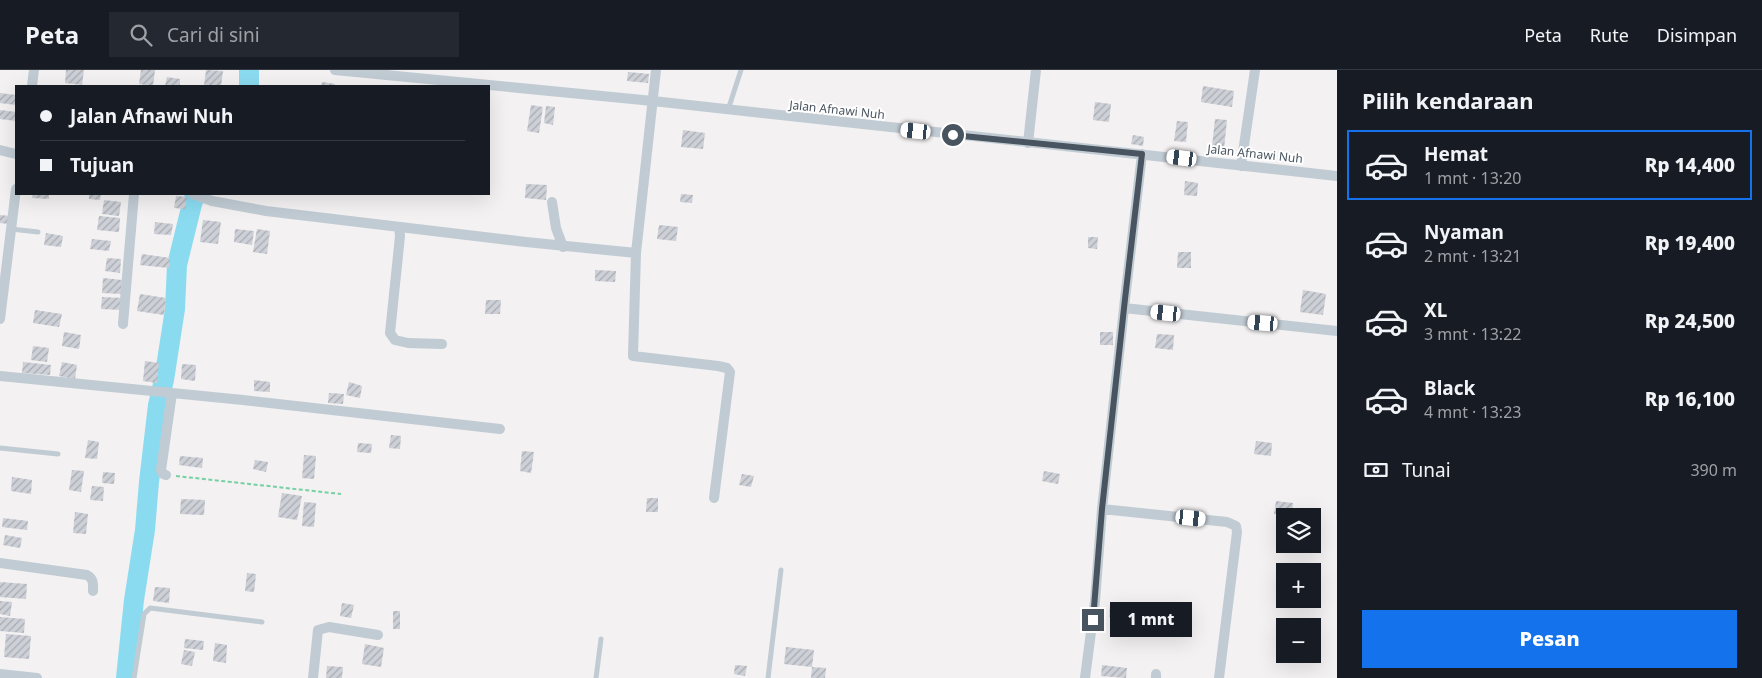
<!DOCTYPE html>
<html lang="id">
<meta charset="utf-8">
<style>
:root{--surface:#171b24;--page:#242831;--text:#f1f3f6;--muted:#9ea1a6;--line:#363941;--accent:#1372ec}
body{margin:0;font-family:"Noto Sans",sans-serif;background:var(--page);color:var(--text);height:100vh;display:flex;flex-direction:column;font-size:19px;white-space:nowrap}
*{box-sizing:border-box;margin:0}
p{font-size:16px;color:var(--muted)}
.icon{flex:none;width:28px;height:28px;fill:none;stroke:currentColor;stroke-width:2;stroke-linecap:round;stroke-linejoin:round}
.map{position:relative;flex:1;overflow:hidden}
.panel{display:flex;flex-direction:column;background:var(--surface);width:425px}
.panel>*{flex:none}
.hud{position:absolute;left:15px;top:15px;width:475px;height:110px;border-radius:0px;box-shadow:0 5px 20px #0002;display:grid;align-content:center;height:110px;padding:0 25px;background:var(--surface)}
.buttons{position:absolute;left:1276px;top:438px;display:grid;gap:10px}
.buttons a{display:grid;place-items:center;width:45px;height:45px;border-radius:0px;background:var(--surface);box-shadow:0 5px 20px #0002;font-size:25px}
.end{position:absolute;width:22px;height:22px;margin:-11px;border:6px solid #48545f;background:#fff;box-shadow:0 0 0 2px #fff}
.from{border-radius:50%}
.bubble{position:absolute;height:35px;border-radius:0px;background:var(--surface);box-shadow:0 5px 20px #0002;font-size:16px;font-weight:800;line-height:35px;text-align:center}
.car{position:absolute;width:15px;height:30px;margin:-15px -8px;border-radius:6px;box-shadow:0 0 4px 1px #0007;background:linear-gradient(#fff 24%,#345 0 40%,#fff 0 76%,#345 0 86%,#fff 0)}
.hud b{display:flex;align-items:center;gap:18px;height:48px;font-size:19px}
.hud b+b{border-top:1px solid var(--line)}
.hud i{width:12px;height:12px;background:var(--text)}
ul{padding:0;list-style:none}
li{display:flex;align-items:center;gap:15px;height:70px;margin:0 10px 8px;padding:0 15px;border:2px solid transparent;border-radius:0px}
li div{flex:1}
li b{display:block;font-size:19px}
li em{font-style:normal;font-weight:800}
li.on{border-color:var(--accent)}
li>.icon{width:45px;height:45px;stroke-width:1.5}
h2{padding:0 25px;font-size:22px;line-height:60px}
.pay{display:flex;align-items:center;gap:12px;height:55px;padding:0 25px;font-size:19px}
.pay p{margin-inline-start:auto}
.cta{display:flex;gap:10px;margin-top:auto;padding:10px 25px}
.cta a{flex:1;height:58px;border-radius:0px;background:var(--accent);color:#fff;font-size:20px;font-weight:800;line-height:58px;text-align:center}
header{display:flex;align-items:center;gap:30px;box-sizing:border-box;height:70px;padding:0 25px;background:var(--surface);border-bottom:1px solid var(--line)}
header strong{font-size:24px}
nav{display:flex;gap:28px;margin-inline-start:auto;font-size:18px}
.search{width:350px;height:45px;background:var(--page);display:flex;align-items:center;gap:12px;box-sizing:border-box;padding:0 18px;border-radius:0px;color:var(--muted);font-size:19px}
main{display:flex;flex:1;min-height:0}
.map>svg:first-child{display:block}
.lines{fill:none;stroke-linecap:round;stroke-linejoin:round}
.river{stroke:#8bdbf0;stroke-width:20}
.building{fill:url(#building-hatch)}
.path{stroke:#75d1a4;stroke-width:2;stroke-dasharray:4 2.5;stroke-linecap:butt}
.lane{stroke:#c1cbd3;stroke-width:5}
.street{stroke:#c1cbd3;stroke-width:10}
.route{stroke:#48545f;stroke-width:6}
.labels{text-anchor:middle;stroke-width:4;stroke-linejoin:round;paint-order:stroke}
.street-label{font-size:12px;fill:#48545f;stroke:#fff}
</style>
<header>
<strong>Peta</strong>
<div class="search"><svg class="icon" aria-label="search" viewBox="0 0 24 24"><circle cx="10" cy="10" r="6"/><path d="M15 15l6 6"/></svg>Cari di sini</div>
<nav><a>Peta</a><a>Rute</a><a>Disimpan</a></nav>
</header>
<main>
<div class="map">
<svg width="1337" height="608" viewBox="0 0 1337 608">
<defs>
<pattern id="building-hatch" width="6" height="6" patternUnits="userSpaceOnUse" patternTransform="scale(1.25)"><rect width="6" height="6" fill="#cdd0d6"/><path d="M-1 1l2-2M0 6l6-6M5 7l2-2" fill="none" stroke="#a8abb1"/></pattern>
</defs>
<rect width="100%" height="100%" fill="#f3f1f1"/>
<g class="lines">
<path class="river" d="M249,16V0
M126,608L134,530L145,460L149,412L158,335L164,310L175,239L177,195L192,134L196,124"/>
</g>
<path class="building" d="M66,0H84L82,15L65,13Z
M141,0H155L153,16L139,14Z
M206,0L223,1L221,16H204Z
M628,2L649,4L648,13L627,11Z
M167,7L180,9V16H165Z
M322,12L335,14V16H321Z
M1203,16L1234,21L1232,37L1201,32Z
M0,23L16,25V35L0,33Z
M1095,32L1111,34L1109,52L1093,50Z
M531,35L543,37L539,63L527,61Z
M546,36L555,37L553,55L544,53Z
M0,40L16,42V51L0,49Z
M1215,49L1227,50L1224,79L1212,77Z
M1177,51L1188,52L1186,72L1174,71Z
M683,60L705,63L703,79L681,77Z
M1133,65L1144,67L1143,76L1131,74Z
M1185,111L1198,113L1197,126L1184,125Z
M526,114L547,115L546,130L525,128Z
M33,124H49V129L32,128Z
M89,124H101L100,130L89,129Z
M681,124L693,125L692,133L680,132Z
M176,126L187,127L185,139L174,138Z
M104,130L121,132L119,146L102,144Z
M0,145L10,146L9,154L0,153Z
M99,146L120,148L119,162L97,160Z
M203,150L221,152L218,174L200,172Z
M155,152L173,154L171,165L154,164Z
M659,155L678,157L676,171L657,169Z
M235,159L254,161L252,175L234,172Z
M257,159L270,161L267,184L253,182Z
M46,163L63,166L61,177L44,175Z
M1088,167H1098L1097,179L1088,178Z
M92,169L111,171L109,181L90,179Z
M1178,182H1191V198H1177Z
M142,184L170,188L169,198L140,195Z
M107,188L121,189L120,203L105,201Z
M595,200L616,201L615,212L595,211Z
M103,208L122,210L121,224L102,223Z
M1303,220L1326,224L1323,245L1300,242Z
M140,224L166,228L164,245L137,241Z
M102,227L124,228L123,240L101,239Z
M486,230H501L500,244H485Z
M35,240L62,244L59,257L33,253Z
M64,262L81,265L79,279L62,276Z
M1100,262H1113V275H1100Z
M1157,264L1174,265L1173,280L1155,278Z
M33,276L49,278L47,292L31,290Z
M145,291L159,293L157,313L143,311Z
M23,292L51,295L50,305L22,303Z
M62,292L77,295L75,309L59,306Z
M182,294L196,295L195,311L181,309Z
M254,310L270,312V322L254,321Z
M349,312L362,316L360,328L346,325Z
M329,323L344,324L343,334L328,333Z
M391,365L401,366L400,379L389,378Z
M88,370L99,372L97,389L85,388Z
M1256,371L1272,373L1271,386L1254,384Z
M358,373L372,374L371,383L357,382Z
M522,381L534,382L531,403L520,401Z
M304,385L316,386L314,409L302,408Z
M180,386L203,388L202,398L179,395Z
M255,390L268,392L266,402L253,399Z
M72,400L84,401L81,422L69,420Z
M1044,401L1060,404L1058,414L1042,411Z
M103,402L115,403L114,414L102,413Z
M742,404L754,406L751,417L739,415Z
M12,407L32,410L31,424L11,421Z
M92,416L104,417L103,431L90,430Z
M282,423L302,426L297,450L278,447Z
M647,428H658V442H646Z
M181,429L205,430L204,445L180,444Z
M1276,431L1293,433L1292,446L1274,444Z
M304,432L316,433L314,457L302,456Z
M75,442L88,444L86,464L73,463Z
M3,448L28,451L27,460L2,457Z
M5,465L22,468L20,478L3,475Z
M247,503L256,504L254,522L245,521Z
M0,512L27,514L26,529L0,527Z
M155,517L170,518L169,533L153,531Z
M0,531L12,532L10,546L0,544Z
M342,533L354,535L351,548L340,546Z
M1110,535L1130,537L1129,549L1109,547Z
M393,541H400V559H393Z
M0,547L25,549L24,563L0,561Z
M6,564L31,566L29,589L4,587Z
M185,569L204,571L203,580L184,578Z
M215,573L227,575L226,593L213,591Z
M365,574L384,578L381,597L362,594Z
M786,577L814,580L812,597L784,594Z
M184,580L195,582L192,596L181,594Z
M735,595L747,596L745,606L734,604Z
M1102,595L1127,598L1126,608L1101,606Z
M327,596L343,597L342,608H326Z
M812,597L826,598L825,608H811Z"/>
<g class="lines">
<path class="path" d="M176,406L341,424"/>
<path class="lane" d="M728,40L741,0
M11,159L38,162
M0,378L58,384
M134,608L144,544L150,538L262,552
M596,608L601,569
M768,608L781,500"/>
<path class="street" d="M335,0L653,31L1337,106
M656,0L636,183L633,286L718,296L727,298L730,302L714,428
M32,16L34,0
M1028,73L1036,0
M0,80L16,84
M1241,96L1255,0
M193,124L212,131L266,141L526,172L636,183
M552,132L556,158L563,177
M399,157L400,166L390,263L395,270L408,273L442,274
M1124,238L1337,261
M0,249L16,119
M123,254L134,124
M0,306L243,330L500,359
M166,405L163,404L161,400L172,323
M1102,439L1227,452L1236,456L1237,462L1219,608
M0,493L87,505C94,509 93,514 93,521
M0,604L37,608
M313,608L318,560L329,557L378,565
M1085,608L1095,531L1102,439L1125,229L1142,84
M1156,608V604"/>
</g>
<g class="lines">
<path class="route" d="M953,65L1142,84L1125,229L1102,439L1093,550"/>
</g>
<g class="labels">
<g class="street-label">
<text transform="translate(837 40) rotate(6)" y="4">Jalan Afnawi Nuh</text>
<text transform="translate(1255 84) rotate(6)" y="4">Jalan Afnawi Nuh</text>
</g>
</g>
</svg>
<div class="buttons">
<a><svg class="icon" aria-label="layers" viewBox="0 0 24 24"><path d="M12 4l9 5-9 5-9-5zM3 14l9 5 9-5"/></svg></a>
<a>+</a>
<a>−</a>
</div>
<i class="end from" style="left:953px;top:65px"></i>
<i class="end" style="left:1093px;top:550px"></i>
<div class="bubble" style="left:1110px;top:532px;width:82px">1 mnt</div>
<i class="car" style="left:916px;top:61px;rotate:276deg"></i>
<i class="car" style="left:1182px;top:88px;rotate:277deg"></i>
<i class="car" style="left:1166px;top:243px;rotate:276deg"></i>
<i class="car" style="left:1263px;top:253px;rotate:275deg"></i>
<i class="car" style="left:1191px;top:448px;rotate:96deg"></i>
<div class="hud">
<b><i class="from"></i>Jalan Afnawi Nuh</b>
<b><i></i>Tujuan</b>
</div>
</div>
<section class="panel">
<h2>Pilih kendaraan</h2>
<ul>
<li class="on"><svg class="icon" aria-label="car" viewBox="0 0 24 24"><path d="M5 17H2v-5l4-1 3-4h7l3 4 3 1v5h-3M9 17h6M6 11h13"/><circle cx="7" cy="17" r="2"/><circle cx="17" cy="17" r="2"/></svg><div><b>Hemat</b><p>1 mnt · 13:20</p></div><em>Rp 14,400</em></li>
<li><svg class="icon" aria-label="car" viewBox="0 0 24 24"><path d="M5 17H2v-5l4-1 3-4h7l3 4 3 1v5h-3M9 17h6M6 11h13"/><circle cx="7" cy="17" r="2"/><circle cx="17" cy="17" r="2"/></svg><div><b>Nyaman</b><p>2 mnt · 13:21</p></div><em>Rp 19,400</em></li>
<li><svg class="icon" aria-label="car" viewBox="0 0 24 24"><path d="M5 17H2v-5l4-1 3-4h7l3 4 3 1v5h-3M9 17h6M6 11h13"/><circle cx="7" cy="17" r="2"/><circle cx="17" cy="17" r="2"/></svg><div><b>XL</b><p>3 mnt · 13:22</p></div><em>Rp 24,500</em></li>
<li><svg class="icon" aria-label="car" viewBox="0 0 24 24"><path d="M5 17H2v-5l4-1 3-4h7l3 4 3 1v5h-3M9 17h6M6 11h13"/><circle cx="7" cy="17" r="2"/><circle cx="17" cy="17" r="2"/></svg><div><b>Black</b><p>4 mnt · 13:23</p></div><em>Rp 16,100</em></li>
</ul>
<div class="pay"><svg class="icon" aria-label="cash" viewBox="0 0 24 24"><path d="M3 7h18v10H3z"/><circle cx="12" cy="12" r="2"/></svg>Tunai<p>390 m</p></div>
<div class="cta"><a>Pesan</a></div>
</section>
</main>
